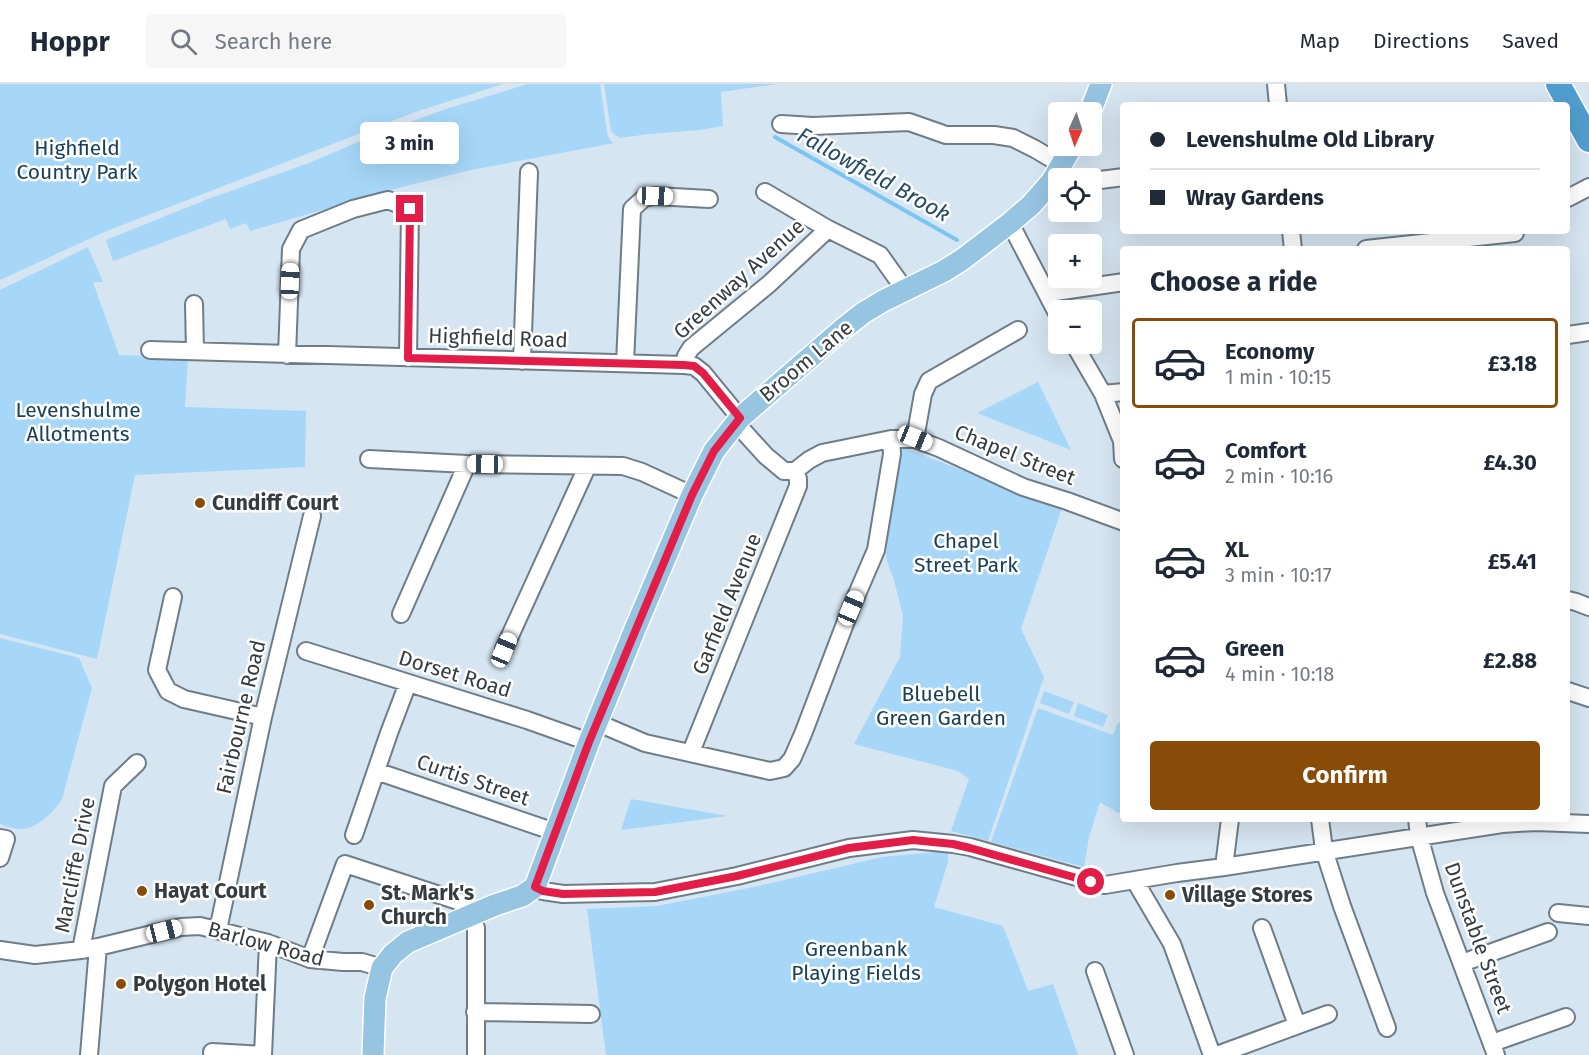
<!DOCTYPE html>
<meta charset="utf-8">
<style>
:root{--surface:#fff;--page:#f6f6f7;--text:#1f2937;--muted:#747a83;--line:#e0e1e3;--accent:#884c08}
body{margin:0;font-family:"Fira Sans",sans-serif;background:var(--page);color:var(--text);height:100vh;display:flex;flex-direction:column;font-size:22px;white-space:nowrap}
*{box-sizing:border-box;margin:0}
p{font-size:20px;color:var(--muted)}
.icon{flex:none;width:33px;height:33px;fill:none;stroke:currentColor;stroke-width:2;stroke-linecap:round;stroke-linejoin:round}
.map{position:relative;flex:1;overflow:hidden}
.panel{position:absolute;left:1120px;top:162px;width:450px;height:576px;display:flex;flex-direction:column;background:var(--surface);border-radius:6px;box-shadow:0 6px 24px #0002}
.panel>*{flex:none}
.banner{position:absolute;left:1120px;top:18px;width:450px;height:132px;border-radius:6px;box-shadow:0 6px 24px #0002;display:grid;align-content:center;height:132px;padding:0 30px;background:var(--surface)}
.needle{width:39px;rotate:183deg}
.tools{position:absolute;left:1048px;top:18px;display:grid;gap:12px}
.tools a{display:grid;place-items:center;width:54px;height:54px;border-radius:6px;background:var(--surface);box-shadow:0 6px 24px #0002;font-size:30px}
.end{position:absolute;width:27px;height:27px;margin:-14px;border:8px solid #e11d48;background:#fff;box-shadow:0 0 0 3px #fff}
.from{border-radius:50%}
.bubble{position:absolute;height:42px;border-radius:6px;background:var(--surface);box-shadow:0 6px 24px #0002;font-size:20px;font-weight:700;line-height:42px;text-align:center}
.car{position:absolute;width:18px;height:36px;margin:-18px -9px;border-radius:8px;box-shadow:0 0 4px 2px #0007;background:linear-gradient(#fff 24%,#345 0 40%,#fff 0 76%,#345 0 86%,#fff 0)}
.banner b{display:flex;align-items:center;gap:21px;height:57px;font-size:22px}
.banner b+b{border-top:2px solid var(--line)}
.banner i{width:15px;height:15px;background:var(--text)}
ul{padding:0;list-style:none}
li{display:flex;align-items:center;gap:18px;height:90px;margin:0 12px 9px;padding:0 18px;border:3px solid transparent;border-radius:6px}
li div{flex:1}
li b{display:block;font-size:22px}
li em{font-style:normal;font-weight:700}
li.current{border-color:var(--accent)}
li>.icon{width:54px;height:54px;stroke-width:1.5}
h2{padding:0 30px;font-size:27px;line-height:72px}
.button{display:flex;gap:12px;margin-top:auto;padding:12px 30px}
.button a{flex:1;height:69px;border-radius:6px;background:var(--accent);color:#fff;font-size:24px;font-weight:700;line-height:69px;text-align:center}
header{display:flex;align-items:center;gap:36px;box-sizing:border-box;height:84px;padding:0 30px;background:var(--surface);border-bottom:2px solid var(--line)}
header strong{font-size:28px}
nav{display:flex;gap:33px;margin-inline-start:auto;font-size:21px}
.search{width:420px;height:54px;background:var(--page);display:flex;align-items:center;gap:15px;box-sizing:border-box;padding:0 21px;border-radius:6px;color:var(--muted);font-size:22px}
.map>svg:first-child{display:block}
.green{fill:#a6d7f8}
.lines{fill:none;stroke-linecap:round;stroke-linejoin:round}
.stream{stroke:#7bc4f3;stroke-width:4}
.minor-casing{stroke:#6e7d87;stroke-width:20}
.major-casing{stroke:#fff;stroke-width:24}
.highway-casing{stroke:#fff;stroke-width:27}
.minor{stroke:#fff;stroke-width:16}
.major{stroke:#96c5e2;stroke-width:21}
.highway{stroke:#509ecf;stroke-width:24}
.route{stroke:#e11d48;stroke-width:8}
.poi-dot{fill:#884c08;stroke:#fff;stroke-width:2}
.labels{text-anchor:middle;stroke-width:5;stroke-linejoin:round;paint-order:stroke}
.park-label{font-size:21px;fill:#184159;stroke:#fff}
.street-label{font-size:21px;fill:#353c40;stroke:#fff}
.poi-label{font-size:21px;font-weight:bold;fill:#353c40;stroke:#fff;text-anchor:start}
.water-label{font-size:22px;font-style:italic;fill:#234b64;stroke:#fff}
</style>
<header>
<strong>Hoppr</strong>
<div class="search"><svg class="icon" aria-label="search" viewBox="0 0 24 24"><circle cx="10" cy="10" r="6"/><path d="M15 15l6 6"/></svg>Search here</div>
<nav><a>Map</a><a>Directions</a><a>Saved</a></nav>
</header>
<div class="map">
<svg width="1589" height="971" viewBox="0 0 1589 971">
<rect width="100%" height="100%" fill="#d5e5f1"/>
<path class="green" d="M0,0H503L418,27L104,148L0,196Z
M528,0H600L607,49L610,56L614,59L466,87L402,103L250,147L246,139L230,145L226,135L113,177L106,156L208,115L309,79L377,50L446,25Z
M604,0H777L721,8L723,42L699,46L649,50L620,54L615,51L611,47Z
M88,163L103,198H93L119,271L188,273L185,323L306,327L305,383L135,391L97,575L0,550V206Z
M1038,298L1071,366L977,329Z
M901,363L1062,424L1021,545L1044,593L988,757L951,747L969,695L958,687L854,660L900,573L903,532L894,496L886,474L887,454Z
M0,554L79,574L92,604L62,715C53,729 36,746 19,745C13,745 6,742 0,740Z
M1044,607L1074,618L1069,630L1040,619Z
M1078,619L1108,631L1103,643L1074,632Z
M1038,624L1113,651L1118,638L1123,640V728L1118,729L1100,718L1089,753L1084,783L991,758Z
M631,715L728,732L621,746Z
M948,767V778L934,823L1003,842L1028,907L1053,900L1078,971H606L587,825L657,822L759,802L882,773Z"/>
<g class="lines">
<path class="stream" d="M775,53L957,156"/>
<g class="minor-casing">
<path id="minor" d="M1276,0L1278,21
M781,40L813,42L909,38L946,51H994L1013,54L1035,65L1062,81
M1092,97L1124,93
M765,108L828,145L880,171L905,206
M1568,114L1589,103
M1010,139L1059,233
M1291,147L1293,165
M1366,165L1515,149
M1048,209L1124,198
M194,220L195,267
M1568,251L1589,248
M1074,260L1103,310L1122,357L1123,375
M150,266L684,281L694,282L703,289L740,334
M287,271L291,165L301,146L353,125L388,116L410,125L408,274
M522,277L529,88
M625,279L632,125L644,114L655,112L709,115
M684,281L686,272L691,264L769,200L828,145
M1103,310L1124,308
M736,339L766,372L784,387H795L809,376L822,369L891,355H915L939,364L1023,403L1067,417L1124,438
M915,355L923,310L929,297L1018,246
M369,375L467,380L623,382L642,388L692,411
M173,513L157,586L168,607L184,615L263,633
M1568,516L1576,518L1589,523
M401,530L467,380
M504,565L587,383
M306,567L527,636L589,658
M1568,607L1589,614
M598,639L645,659L770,687L784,684L792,675L803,650L851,524L876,466L892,370L891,355
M691,668L798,402V395L795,387
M376,687L555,748
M1320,735L1324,766L1342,822L1387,944
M1417,735L1419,752L1435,809L1496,971
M354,751L389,649L408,599
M0,754L6,755L0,774
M1224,783L1230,735
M1135,797L1172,860L1212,971
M535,803L543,807L563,810L655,808L737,792L849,764L913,756L953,760L970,763L1105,801L1177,789L1224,783L1502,740L1536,738L1589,740
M1558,829L1589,832
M1262,844L1297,941
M218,846L263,633L312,432
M0,866L35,871L81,866L98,863L181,843L200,842L268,859L310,875L343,878H362L382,884
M81,866L113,702L137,679
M310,875L345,780L458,817L467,824L476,844V971
M1462,879L1548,848
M1095,887L1125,971
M475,928L591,930
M1492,959L1566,933
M212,968L263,971
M89,971L98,863
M263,971L268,859
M1217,971L1328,930"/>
</g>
<g class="major-casing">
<path id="major" d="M1090,28L1101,0
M373,971L375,914L382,884L393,870L408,858L495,821L522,812L535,803L589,658L635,545L692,411L714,367L740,334L844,244L863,229L883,217L944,187L963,175L1010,139L1031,121L1052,97L1072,62"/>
</g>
<g class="highway-casing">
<path id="highway" d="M1558,0L1589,56"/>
</g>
<use href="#minor" class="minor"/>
<use href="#major" class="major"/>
<use href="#highway" class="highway"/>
</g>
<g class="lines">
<path class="route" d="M410,125L408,274L684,281L694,282L703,289L740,334L714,367L692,411L589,658L535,803L543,807L563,810L655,808L737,792L849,764L913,756L953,760L970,764L1091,798"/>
</g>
<g class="poi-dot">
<circle cx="200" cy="419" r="6"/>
<circle cx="142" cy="807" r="6"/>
<circle cx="1170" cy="811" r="6"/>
<circle cx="369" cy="821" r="6"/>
<circle cx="121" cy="900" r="6"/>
</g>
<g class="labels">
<g class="park-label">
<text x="77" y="71">Highfield<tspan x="77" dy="24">Country Park</tspan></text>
<text x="78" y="333">Levenshulme<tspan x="78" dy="24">Allotments</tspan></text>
<text x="966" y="464">Chapel<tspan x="966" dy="24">Street Park</tspan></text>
<text x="941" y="617">Bluebell<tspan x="941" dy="24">Green Garden</tspan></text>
<text x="856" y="872">Greenbank<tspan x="856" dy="24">Playing Fields</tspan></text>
</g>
<g class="street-label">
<text transform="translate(739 195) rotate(-42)" y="7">Greenway Avenue</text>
<text transform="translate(498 254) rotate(2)" y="7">Highfield Road</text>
<text transform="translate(806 277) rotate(-40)" y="7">Broom Lane</text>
<text transform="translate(1015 371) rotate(22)" y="7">Chapel Street</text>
<text transform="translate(727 520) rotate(-68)" y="7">Garfield Avenue</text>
<text transform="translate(455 590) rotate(17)" y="7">Dorset Road</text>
<text transform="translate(241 633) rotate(-77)" y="7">Fairbourne Road</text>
<text transform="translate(473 696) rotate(19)" y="7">Curtis Street</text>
<text transform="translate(75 781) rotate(-79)" y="7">Marcliffe Drive</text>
<text transform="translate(1478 854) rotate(70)" y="7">Dunstable Street</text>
<text transform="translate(266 860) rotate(15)" y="7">Barlow Road</text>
</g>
<g class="poi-label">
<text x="212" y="426">Cundiff Court</text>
<text x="154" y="814">Hayat Court</text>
<text x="381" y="816">St. Mark's<tspan x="381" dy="24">Church</tspan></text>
<text x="1182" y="818">Village Stores</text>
<text x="133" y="907">Polygon Hotel</text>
</g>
<g class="water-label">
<text transform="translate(874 90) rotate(29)" y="8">Fallowfield Brook</text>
</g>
</g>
</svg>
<div class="tools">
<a><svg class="needle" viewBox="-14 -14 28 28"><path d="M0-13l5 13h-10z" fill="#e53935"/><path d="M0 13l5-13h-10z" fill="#747a83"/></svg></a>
<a><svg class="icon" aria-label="locate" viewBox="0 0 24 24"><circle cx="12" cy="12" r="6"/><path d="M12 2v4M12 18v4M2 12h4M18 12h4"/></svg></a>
<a>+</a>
<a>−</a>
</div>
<i class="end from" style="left:1091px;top:798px"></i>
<i class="end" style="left:410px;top:125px"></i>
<div class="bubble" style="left:360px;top:38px;width:99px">3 min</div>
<i class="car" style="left:655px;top:112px;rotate:92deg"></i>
<i class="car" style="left:290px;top:197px;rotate:2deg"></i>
<i class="car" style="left:915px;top:354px;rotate:112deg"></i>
<i class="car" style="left:485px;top:380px;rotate:271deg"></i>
<i class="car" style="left:851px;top:524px;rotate:23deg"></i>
<i class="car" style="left:504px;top:566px;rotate:23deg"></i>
<i class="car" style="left:164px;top:847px;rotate:76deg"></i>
<div class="banner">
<b><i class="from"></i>Levenshulme Old Library</b>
<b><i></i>Wray Gardens</b>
</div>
<section class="panel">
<h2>Choose a ride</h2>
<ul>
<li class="current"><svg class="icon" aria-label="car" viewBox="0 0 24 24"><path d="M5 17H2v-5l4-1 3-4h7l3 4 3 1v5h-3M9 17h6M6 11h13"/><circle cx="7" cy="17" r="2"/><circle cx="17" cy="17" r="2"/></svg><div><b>Economy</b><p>1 min · 10:15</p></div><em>£3.18</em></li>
<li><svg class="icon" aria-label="car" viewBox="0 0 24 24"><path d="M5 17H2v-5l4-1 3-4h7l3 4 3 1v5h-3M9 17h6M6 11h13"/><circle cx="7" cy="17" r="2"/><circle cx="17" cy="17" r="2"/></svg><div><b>Comfort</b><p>2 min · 10:16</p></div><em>£4.30</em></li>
<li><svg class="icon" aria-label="car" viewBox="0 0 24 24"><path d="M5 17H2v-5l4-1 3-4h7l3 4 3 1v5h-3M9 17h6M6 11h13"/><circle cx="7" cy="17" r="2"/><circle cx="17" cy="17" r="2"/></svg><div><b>XL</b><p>3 min · 10:17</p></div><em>£5.41</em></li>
<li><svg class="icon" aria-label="car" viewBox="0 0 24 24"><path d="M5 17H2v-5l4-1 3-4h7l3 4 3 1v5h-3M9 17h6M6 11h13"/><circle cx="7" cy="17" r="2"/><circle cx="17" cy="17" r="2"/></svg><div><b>Green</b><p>4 min · 10:18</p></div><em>£2.88</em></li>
</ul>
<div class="button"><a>Confirm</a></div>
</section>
</div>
